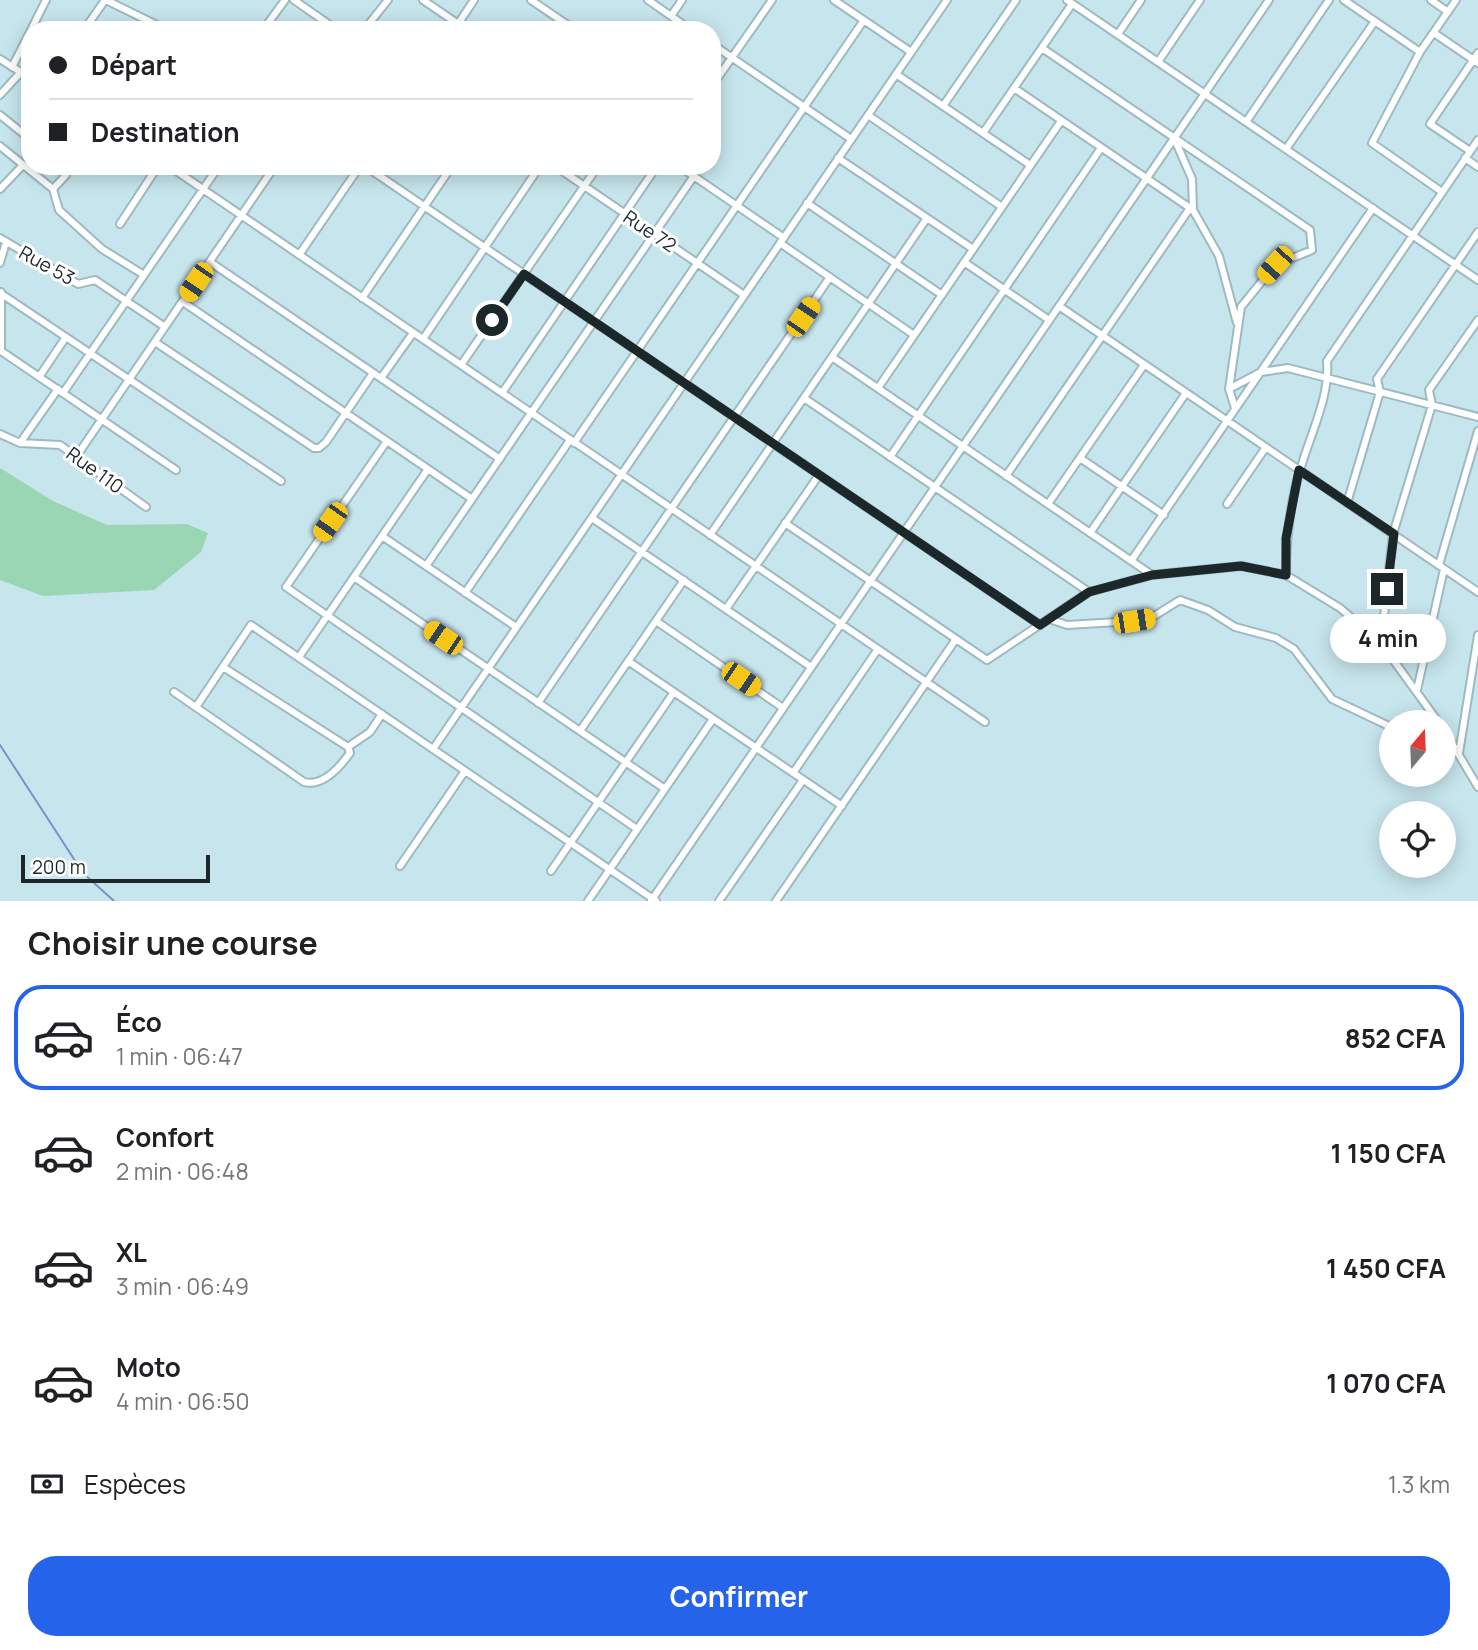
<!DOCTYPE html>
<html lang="fr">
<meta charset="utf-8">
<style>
:root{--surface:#fff;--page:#f2f2f2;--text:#202124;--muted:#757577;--line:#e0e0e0;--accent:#2563eb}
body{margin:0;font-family:Manrope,sans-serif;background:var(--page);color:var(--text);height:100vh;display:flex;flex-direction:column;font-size:26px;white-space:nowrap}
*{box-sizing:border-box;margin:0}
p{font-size:23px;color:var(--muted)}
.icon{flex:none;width:38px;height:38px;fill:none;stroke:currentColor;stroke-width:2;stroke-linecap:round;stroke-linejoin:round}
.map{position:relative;height:901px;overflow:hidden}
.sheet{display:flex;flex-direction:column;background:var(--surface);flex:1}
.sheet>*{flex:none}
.hud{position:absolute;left:21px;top:21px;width:700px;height:154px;border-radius:28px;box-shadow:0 4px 18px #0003;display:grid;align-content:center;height:154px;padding:0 28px;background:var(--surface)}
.needle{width:46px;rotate:19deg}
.fabs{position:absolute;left:1379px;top:710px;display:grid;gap:14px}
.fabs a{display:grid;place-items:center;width:77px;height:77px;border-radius:50%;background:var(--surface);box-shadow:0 4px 18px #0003;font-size:35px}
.scale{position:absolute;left:21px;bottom:18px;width:189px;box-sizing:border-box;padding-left:7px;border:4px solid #1c272a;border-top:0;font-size:19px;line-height:24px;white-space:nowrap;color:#1c272a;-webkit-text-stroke:5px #fff;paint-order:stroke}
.end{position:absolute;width:32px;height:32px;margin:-16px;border:9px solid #1c272a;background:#fff;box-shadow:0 0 0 4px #fff}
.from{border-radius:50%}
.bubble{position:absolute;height:49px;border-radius:24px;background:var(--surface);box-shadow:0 4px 18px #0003;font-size:23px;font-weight:700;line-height:49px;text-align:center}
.car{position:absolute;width:21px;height:42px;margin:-21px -10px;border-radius:9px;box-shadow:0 0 5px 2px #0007;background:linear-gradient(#f5c518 24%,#345 0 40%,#f5c518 0 76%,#345 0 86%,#f5c518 0)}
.hud b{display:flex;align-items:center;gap:24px;height:66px;font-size:26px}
.hud b+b{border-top:2px solid var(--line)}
.hud i{width:18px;height:18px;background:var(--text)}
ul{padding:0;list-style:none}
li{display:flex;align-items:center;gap:21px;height:105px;margin:0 14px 10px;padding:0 14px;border:4px solid transparent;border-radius:28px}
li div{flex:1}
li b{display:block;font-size:26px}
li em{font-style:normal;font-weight:700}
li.on{border-color:var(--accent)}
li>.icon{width:63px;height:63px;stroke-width:1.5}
h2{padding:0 28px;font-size:32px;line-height:84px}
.pay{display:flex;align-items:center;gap:18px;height:77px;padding:0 28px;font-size:26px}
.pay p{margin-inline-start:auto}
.cta{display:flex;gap:14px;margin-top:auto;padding:14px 28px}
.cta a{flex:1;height:80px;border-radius:28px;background:var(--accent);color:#fff;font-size:28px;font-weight:700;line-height:80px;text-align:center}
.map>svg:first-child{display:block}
.green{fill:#9ad5b4}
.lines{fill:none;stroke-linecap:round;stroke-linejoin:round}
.stream{stroke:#7c90c9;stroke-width:2}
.minor-casing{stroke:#9dbac1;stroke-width:10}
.minor{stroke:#fff;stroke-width:6}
.route{stroke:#1c272a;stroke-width:9}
.labels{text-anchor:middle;stroke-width:6;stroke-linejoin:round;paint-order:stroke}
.street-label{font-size:19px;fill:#1c272a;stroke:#fff}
</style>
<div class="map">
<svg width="1478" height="901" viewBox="0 0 1478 901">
<rect width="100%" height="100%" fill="#c7e5ed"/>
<path class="green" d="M0,468L53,501L107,525L187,524L208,533L201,552L154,590L43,596L0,580Z"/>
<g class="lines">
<path class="stream" d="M0,745L83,873L114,901"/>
<g class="minor-casing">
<path id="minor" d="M106,0L167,30
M294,0L337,30
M423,0L467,30
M531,0L575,30
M648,0L691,30
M834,0L911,52
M1067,0L1478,280
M1344,0L1420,52
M1431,0L1448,12
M671,16L682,0
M31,30L46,0
M84,30L105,0
M263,30L285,0
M364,30L388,0
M454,30L474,0
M1434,33L1478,63
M1118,34L1141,0
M712,44L851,139
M1042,48L1310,230L1312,250L1275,265L1241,307L1229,389L1235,408
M0,59L30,78
M1158,62L1200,0
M12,67L30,32
M896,74L1030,165
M712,86L772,0
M0,95L21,72
M943,106L1016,0
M0,115L30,139
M868,115L1002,207
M1246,122L1329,0
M983,133L1072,4
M1175,140L1192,179L1193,210L1219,256L1237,323
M0,146L53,189L59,210L102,249L144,275
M1286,149L1375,21
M1470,151L1430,124L1478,53
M838,158L973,249
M1465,158L1478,167
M169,166L985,722
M365,166L1040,625
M555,166L744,295
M679,166L784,238
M0,189L23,165
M53,189L66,175L58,166
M1442,192L1372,143L1420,52L1456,0
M807,203L942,295
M120,224L158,166
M0,238L78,284L95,280L165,327
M780,243L914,335
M299,255L360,166
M210,262L500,459
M964,262L1049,320
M0,263L6,242
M1,292V351L176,470
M0,293L281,481
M362,298L452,166
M183,302L472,499
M1059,306L1478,592
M423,339L540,166
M155,342L314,448H319L326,442L373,373
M832,357L1152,575
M461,365L598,166
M39,377L66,337
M381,378L413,333
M878,388L1061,121
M1229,389L1261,372L1288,368L1478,417
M63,393L219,166
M502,393L657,166
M804,398L1089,592
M0,434L20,443L60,445L146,507
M387,441L286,587L637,829
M20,443L58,389
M574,443L864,20
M76,457L275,166
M890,457L1101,148
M1080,458L1164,515
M1006,476L1190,208L1014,88
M1347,503L1380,392L1377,379L1478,232
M1048,504L1144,365
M1227,504L1266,447
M592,518L811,667
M785,523L987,660L1089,592L1152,575L1241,566L1286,575L1340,608L1381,643L1439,723
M1090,533L1186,393
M710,535L927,218
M382,536L516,627
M1131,561L1373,208
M1439,565L1478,431
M426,566L694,176
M1286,575C1286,539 1290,502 1301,467C1311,433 1330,396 1327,361L1478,140
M354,577L665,789
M465,593L570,440
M726,609L819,475
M1049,619L1067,625L1134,621L1151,618L1180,600L1208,610L1235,627L1276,638L1294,649L1332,699L1391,727
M656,621L783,708
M1381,643L1393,534L1432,405L1429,390L1478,320
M299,657L428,469
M628,661L842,806
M1417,690L1444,569
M174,692L304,782C323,787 340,767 350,753L348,747L223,667
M538,703L830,277
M196,707L251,625L656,901
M1444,730L1478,787
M580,731L684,580
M348,747L370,732L382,714
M433,749L947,0
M1444,749L1459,753L1478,635
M793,773L878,649
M400,866L465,771
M551,871L674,692
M588,901L713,719
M651,901L1269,0
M719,901L803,780
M776,901L956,639"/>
</g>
<use href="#minor" class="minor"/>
</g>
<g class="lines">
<path class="route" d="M492,320L524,274L1040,625L1089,592L1152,575L1241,566L1286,575V538L1299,470L1394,534L1387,589"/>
</g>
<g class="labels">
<g class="street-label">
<text transform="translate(650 231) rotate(34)" y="7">Rue 72</text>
<text transform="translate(47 265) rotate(29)" y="7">Rue 53</text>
<text transform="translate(95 470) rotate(36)" y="7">Rue 110</text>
</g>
</g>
</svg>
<div class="fabs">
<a><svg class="needle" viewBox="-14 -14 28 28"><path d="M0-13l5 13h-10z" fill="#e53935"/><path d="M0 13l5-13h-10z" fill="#757577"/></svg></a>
<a><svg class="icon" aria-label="locate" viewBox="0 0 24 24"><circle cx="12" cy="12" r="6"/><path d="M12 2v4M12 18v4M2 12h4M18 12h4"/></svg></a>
</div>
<div class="scale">200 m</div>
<i class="end from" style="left:492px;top:320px"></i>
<i class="end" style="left:1387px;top:589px"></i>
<div class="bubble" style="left:1330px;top:614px;width:116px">4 min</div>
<i class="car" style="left:1275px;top:265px;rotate:222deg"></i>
<i class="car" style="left:196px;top:282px;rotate:214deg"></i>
<i class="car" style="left:803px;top:317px;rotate:34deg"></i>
<i class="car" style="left:330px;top:522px;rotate:215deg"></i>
<i class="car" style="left:1134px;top:621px;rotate:81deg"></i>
<i class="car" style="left:443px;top:638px;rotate:304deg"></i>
<i class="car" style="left:741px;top:679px;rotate:124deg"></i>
<div class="hud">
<b><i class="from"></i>Départ</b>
<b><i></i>Destination</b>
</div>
</div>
<section class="sheet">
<h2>Choisir une course</h2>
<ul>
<li class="on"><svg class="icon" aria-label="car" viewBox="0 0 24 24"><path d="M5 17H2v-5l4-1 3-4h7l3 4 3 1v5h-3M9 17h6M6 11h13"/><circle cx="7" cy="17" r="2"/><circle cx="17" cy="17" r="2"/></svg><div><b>Éco</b><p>1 min · 06:47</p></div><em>852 CFA</em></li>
<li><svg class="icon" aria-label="car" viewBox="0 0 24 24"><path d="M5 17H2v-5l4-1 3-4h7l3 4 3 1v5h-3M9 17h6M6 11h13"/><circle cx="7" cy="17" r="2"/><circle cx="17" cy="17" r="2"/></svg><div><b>Confort</b><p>2 min · 06:48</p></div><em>1 150 CFA</em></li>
<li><svg class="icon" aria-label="car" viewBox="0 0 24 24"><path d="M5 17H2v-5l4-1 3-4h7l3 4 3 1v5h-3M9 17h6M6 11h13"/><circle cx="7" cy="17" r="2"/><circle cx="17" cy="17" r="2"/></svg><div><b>XL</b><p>3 min · 06:49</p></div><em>1 450 CFA</em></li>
<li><svg class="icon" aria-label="car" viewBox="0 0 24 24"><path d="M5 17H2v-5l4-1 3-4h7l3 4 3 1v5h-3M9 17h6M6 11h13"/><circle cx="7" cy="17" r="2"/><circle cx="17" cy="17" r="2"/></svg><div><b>Moto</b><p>4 min · 06:50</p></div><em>1 070 CFA</em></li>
</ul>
<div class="pay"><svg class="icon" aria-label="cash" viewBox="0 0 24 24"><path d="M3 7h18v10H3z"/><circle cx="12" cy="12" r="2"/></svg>Espèces<p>1.3 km</p></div>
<div class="cta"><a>Confirmer</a></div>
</section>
